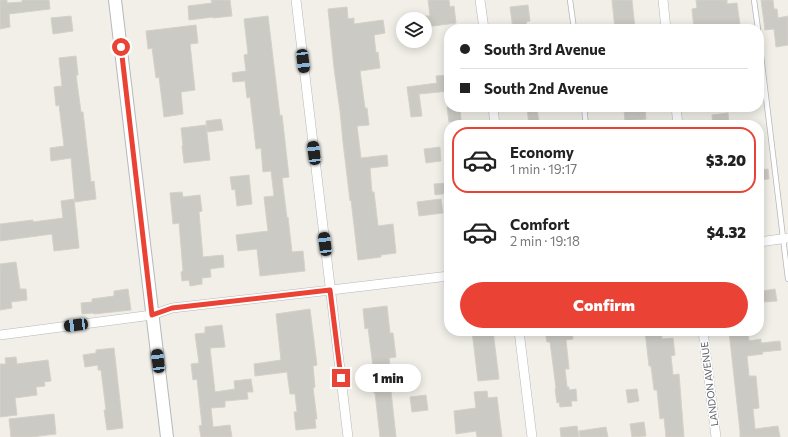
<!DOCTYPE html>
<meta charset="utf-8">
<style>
:root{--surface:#fff;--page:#f2f2f2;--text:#222;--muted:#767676;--line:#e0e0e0;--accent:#ea4335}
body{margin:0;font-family:Commissioner,sans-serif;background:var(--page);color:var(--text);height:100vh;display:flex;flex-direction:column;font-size:15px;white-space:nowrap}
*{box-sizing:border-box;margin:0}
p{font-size:13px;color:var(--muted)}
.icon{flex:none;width:22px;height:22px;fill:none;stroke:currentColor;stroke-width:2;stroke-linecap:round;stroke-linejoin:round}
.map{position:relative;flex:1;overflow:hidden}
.drawer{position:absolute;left:444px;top:120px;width:320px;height:216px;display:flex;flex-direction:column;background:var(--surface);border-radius:16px;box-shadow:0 2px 10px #0003}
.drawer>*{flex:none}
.banner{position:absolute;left:444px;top:24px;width:320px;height:88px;border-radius:16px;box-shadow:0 2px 10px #0003;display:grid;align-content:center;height:88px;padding:0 16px;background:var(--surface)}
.fabs{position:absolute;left:396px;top:12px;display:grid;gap:8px}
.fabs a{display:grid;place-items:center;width:36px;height:36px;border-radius:50%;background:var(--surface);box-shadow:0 2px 10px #0003;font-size:20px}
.end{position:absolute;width:18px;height:18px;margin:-9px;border:5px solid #ea4335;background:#fff;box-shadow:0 0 0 2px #fff}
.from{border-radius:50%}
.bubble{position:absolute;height:28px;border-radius:14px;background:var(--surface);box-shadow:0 2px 10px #0003;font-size:13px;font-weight:800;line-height:28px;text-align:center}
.car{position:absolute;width:12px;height:24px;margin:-12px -6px;border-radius:5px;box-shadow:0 0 3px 1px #0007;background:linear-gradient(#222 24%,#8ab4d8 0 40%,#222 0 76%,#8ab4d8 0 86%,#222 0)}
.banner b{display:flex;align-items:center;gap:14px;height:38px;font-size:15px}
.banner b+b{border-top:1px solid var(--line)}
.banner i{width:10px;height:10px;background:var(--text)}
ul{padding:7px 0 0;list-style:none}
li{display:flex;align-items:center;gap:12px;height:66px;margin:0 8px 6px;padding:0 8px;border:2px solid transparent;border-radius:16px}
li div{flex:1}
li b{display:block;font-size:15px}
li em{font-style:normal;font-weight:800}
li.selected{border-color:var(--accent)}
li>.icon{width:36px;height:36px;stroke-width:1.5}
.primary-button{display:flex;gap:8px;margin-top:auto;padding:8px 16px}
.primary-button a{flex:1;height:46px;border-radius:24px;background:var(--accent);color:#fff;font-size:16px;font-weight:800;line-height:46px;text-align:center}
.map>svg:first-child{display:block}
.building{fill:#cccac5;stroke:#d6d1c6}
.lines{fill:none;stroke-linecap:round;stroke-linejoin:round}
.service-casing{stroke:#b5b8bc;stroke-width:6}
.minor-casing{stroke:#b5b8bc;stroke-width:10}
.tertiary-casing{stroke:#b5b8bc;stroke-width:14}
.service{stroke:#fff;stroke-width:4.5}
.minor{stroke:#fff;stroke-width:9}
.tertiary{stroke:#fff;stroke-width:12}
.route{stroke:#ea4335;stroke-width:5}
.labels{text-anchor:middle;stroke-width:3;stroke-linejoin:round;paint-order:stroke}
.street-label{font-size:10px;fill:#5f6368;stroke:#fff}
</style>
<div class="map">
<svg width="788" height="437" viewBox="0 0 788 437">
<rect width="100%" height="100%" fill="#f1efe8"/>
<path class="building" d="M0,0H7V3L22,2V0H49L50,9L9,14L10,27L0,29Z
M211,0H230L232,16L213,18V17L189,20L188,6L212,3Z
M428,0H449L450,7L454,6L456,23L425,27V16H430Z
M612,0H632L635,29H615Z
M696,0H727V4L737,3L740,25L706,29H694L692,9L697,8Z
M761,0H773L774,9H777L778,18L788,16V45L776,47L774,29L765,30Z
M528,5L530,21L526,22L527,28L513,29L510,7Z
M347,7L348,19L354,18V24L383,20L385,33L374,35L376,53L378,52L380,68L360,71L365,108H367L369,125L357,126L361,158L387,155L388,166L370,168L372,192H374L378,226L393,224L396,253L381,255V257L358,260L351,200L350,201L343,142L340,111L334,68L328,9Z
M71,16L73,31L53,34L51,18Z
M268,16L280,116L282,115L289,177L282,178L287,218L288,217L292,252L303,251L305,271L260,276L257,249L238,251L236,235L268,231L264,197L274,196L271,171L263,172L261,148L256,149L250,97L247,98L245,81L233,82L232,73L246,71L244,55L248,54L244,19Z
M196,25L198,43L190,44L195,90L181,92L183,114L164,117L159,77L156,78L152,48L148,49L146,31Z
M76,56L78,75H76L81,112H83L91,182L94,181L96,199L75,202L71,158L51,161L50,148L64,146L59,105L56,106L54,87L62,86L59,58Z
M449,75V91L419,94L422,116L411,117L407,87L437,83L436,76Z
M447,107H460L461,120L449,122Z
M527,107H537L539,125H529Z
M630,107H645L646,119L625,121L624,110L631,109Z
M728,113L729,125H713L712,115Z
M221,119L223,130L207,132L206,121Z
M206,125L210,160L184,163L182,146H183L181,128Z
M440,147L441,161L426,163L424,149Z
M768,169L769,179L759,180V170Z
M249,175L252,204L237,206L235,189L232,190L230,177Z
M449,183V193L435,195L434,184Z
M182,192L183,197L200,195L202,211L199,212L203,257L223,255L224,267L210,269L211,277L202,278V284L190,286L189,280L182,281L181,272L183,271L179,223L173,224L170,193Z
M74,199L79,248L54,251L52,234L0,241V224L33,220V222L63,218L61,201Z
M441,199L443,213L419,216L417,202Z
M16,262L20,289H26L27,300L11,302L12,308L0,310V264Z
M128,289L131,310L94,314L93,313L82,314L81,303L92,302V299L114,296V291Z
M775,289L777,301L763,302L762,291Z
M387,306L390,333H393L396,357L389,358L393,391H391L396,437H380L375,393H374L371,375L374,374L368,328L365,329L363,309Z
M310,309L317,365L313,366L315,387L313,388L317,419H315L316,428L296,430L294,412H297L295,394H290L287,372L255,376L254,364L281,360L276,314Z
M222,325L225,347L210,348L215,392L235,389L234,381L251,379L253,392H247L248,399L225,401V407L211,408L213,427L230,425L232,437H201L199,426L202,425L197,379L193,380L191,364L199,363L195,334L205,333V327Z
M472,331H493L499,379L478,381Z
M545,331H572L573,339L566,340L569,369H565L567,387H569V390L576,389L577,401H571L572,406L560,407L559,402L557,403L555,389L556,388L550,342H547Z
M645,331H661L662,339L673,338L675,355L671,356L673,375L679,374L684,437H666L664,418L660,419L657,390H654L651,366H649Z
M729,331H748L749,341L761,339V343L780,341L781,350L762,352L763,354L747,356L749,376H756L757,387L759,408L753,409L755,429L778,426L780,437H740V431Z
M114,348L123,428L107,430L104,410H106L101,370H98V365L85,367L83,355L96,353V350Z
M16,357L17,364L48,360L51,381L44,382L45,386L36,387L37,395L15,398L17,415L0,417V364H6L5,358Z
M637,389L639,401L628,403L626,390Z
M487,391L488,398L497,397L502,437H477L476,431L456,434L454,411L476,408L474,392Z
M426,395L428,410L412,412L410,397Z
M54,414L56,434L31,437H11L9,419Z
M644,422L646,436L632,437L630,424Z
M577,426L579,437H561L560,428Z
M606,427L608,437H580L579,431Z"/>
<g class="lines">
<g class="service-casing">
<path id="service" d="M570,0L574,29
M754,0L758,29
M759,39L788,279
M584,107L586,125"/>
</g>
<g class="minor-casing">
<path id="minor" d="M296,0L348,437
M480,0L484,29
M663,0L666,29
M493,107L495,125
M676,107L678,125
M759,242L788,238
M519,331L532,437
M703,331L716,437
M0,335L152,315L172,308L331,290L449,276"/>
</g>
<g class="tertiary-casing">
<path id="tertiary" d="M115,0L167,437"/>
</g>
<use href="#service" class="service"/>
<use href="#minor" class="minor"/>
<use href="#tertiary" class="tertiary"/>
</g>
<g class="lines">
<path class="route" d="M121,47L152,315L172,308L330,290L341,378"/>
</g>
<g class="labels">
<g class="street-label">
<text transform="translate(709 384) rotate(-97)" y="4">LANDON AVENUE</text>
</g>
</g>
</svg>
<div class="fabs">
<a><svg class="icon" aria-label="layers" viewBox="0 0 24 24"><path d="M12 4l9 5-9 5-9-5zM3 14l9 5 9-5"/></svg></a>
</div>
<i class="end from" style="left:121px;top:47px"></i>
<i class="end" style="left:341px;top:378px"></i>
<div class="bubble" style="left:355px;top:364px;width:66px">1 min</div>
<i class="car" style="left:303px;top:61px;rotate:173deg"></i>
<i class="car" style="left:314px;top:153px;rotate:353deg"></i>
<i class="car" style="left:325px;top:244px;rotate:353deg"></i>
<i class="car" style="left:76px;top:325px;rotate:263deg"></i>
<i class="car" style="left:158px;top:361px;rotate:353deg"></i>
<div class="banner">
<b><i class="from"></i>South 3rd Avenue</b>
<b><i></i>South 2nd Avenue</b>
</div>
<section class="drawer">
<ul>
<li class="selected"><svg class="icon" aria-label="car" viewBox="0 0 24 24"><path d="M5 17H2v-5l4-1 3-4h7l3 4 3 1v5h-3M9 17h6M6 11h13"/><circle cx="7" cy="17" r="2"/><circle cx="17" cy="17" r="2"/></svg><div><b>Economy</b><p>1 min · 19:17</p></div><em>$3.20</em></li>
<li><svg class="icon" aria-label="car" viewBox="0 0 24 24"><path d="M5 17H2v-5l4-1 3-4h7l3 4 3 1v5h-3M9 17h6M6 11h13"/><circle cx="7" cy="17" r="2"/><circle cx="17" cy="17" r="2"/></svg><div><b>Comfort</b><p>2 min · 19:18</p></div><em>$4.32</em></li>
</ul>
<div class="primary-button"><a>Confirm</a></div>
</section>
</div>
